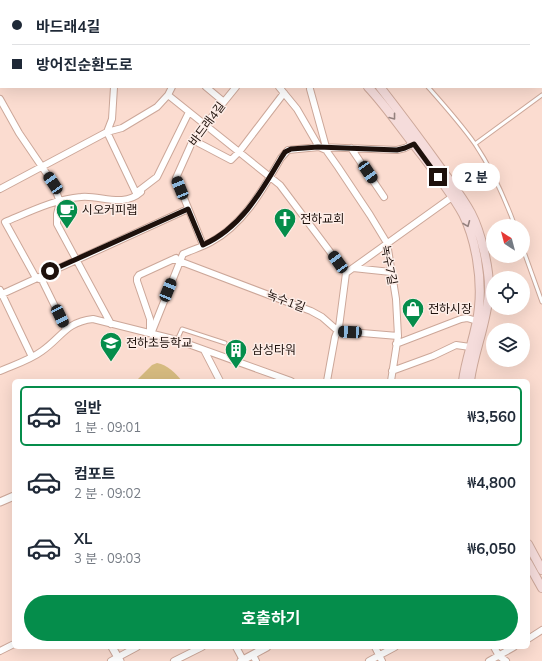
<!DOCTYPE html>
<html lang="ko">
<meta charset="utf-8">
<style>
:root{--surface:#fff;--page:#f6f6f7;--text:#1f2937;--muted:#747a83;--line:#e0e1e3;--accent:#058d4b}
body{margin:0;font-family:Mulish,"Noto Sans KR",sans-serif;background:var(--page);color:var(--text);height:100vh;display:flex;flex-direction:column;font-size:15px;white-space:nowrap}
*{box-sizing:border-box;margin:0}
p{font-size:13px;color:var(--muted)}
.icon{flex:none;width:22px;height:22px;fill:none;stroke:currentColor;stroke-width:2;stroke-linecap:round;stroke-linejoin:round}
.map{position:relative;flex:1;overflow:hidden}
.drawer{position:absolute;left:12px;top:379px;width:518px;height:270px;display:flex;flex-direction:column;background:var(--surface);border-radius:6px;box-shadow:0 4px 16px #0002}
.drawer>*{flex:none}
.hud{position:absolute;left:0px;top:0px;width:542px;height:88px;box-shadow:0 4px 16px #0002;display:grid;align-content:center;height:88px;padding:0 12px;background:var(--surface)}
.needle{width:26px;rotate:324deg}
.buttons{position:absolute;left:486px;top:219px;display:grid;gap:8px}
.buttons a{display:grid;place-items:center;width:44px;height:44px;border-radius:50%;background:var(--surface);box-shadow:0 4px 16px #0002;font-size:20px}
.end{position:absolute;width:18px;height:18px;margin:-9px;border:5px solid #1e110c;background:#fff;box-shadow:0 0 0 2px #fff}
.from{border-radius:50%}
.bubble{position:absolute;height:28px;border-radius:14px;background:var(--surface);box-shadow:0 4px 16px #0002;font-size:13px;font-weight:700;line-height:28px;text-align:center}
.car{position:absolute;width:12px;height:24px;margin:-12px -6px;border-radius:5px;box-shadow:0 0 3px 1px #0007;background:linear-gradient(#222 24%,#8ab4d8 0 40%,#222 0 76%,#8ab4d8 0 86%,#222 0)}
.hud b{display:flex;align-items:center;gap:14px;height:38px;font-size:15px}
.hud b+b{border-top:1px solid var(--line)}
.hud i{width:10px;height:10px;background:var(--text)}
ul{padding:7px 0 0;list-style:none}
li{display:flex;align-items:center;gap:12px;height:60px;margin:0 8px 6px;padding:0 4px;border:2px solid transparent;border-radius:6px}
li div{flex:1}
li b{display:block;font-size:15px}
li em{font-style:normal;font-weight:700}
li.current{border-color:var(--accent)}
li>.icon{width:36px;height:36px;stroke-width:1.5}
.cta{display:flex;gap:8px;margin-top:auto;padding:8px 12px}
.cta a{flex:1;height:46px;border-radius:24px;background:var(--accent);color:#fff;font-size:16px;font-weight:700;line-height:46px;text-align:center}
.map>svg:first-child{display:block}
.green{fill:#d5ba7f}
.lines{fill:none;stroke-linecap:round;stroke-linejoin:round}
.service-casing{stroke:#cca799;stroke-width:5}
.minor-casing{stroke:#cca799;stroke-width:8}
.tertiary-casing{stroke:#cca799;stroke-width:9}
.secondary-casing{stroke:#cca799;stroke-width:10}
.service{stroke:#fff;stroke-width:3}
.minor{stroke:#fff;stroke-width:6}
.tertiary{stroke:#fff;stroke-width:7}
.secondary{stroke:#f5dcdb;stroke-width:8}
.oneway{stroke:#94817e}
.route{stroke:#1e110c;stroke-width:5}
.labels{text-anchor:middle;stroke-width:3;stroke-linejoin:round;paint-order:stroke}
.street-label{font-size:12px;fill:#1e110c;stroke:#fdede7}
.poi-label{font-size:12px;fill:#1e110c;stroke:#fdede7;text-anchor:start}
</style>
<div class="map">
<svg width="542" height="661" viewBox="0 0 542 661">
<rect width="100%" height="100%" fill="#fbdcd0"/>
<path class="green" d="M157,363C168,365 175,373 182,381H136L152,365Z"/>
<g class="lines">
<g class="service-casing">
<path id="service" d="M433,1V0
M428,87C444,105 461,124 475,144C491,168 505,199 515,226
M475,144L542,95
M523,249L542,302
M177,340L182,329L225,343"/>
</g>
<g class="minor-casing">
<path id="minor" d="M165,0L167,1
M11,1V0
M136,1V0
M222,1V0
M244,1L245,0
M0,34L1,30
M172,87L168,95L157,107L122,128L107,132L136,193L157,177L189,112
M206,87L224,102
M279,87L297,109L319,147L326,150L338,167L370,215L387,243L396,299L398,336L391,381
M310,89L326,147
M168,95L280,185L346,273L339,327L335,337L327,381
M0,99L19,133L53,183L60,202L57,214V224L111,324
M193,140L231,160L239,152L284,93
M351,148L384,197
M0,189L107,132L112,119L114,87
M203,245L176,178L193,140L236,87
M174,259L311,311L322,317L338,331L398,336
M353,268L391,272
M346,273L452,197
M36,278L5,222C29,212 55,199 81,197C101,195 123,208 141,192
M36,278L42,280L66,329
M0,290L32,357
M0,295L188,209
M150,330V319L137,281V278L139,275L176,258
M151,334L183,254C192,250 202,247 211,242C244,224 263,189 281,158L288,150L319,147L397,150L405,148L417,142
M396,344L461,319L467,318L477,321
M204,350L220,381
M0,371C14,365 30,360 42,351C62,337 66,322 93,319L177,340L291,381
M392,371L433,356L456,345L470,347
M528,639L542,630
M236,647L243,660
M375,647L382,661
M494,647L499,656L506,661
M0,651L14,644
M253,655L256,661
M111,661L137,647
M174,661L202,647
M369,661L395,647
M489,661L514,647"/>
</g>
<g class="tertiary-casing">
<path id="tertiary" d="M0,502L14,496
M112,647L120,661
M241,661L267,647"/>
</g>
<g class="secondary-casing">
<path id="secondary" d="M262,0L263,1
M278,0L279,1
M368,87C383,103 395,120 408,137C427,162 448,187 463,214C476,240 482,278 479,307C477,332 466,356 463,381
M380,87C401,114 422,142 442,170C452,184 463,198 471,213C481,232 490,270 489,292C487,323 474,351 470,381
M528,544L542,570
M528,563L542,588"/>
</g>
<use href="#service" class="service"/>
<use href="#minor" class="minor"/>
<use href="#tertiary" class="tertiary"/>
<use href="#secondary" class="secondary"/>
</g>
<defs><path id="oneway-chevron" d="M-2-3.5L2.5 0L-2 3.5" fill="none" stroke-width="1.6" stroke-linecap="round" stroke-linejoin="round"/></defs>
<g class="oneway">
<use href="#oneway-chevron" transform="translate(393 117) rotate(52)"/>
<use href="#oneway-chevron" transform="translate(467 224) rotate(68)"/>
</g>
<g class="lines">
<path class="route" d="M50,271L188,209L203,245C241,228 261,192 281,158L285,152L291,149L318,147L397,150L405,148L414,144L438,177"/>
</g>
<defs>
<g id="cafe-pin" transform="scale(1.15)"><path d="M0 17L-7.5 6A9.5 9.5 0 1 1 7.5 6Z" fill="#058d4b" stroke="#fdede7"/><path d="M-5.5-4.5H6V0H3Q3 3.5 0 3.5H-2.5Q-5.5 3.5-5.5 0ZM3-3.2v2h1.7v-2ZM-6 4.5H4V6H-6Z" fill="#fff"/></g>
<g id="church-pin" transform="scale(1.15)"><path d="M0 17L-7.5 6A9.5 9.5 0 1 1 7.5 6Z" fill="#058d4b" stroke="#fdede7"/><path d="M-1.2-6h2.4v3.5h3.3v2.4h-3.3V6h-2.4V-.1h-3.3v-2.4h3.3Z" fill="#fff"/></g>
<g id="shop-pin" transform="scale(1.15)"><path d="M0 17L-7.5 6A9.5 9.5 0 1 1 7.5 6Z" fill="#058d4b" stroke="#fdede7"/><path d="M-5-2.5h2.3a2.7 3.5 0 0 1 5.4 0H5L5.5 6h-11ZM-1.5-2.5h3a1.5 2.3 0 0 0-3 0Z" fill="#fff"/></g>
<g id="school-pin" transform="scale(1.15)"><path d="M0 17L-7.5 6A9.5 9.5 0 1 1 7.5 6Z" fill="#058d4b" stroke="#fdede7"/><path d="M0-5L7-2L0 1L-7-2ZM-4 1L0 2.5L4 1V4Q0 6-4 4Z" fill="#fff"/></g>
<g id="building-pin" transform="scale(1.15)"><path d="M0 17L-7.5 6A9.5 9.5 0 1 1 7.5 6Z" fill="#058d4b" stroke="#fdede7"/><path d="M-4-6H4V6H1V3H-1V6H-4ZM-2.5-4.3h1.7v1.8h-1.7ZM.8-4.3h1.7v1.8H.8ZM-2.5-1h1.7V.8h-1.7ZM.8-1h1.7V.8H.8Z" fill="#fff"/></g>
</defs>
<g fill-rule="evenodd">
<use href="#cafe-pin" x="67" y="210"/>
<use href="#church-pin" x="285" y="219"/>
<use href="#shop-pin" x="413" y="309"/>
<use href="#school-pin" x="111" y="343"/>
<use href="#building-pin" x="236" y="350"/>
</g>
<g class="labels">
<g class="street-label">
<text transform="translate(207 124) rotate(-53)" y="4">바드래4길</text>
<text transform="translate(389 265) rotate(79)" y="4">녹수7길</text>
<text transform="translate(286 301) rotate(21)" y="4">녹수1길</text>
</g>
<g class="poi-label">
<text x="82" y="214">시오커피랩</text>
<text x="300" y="223">전하교회</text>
<text x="428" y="313">전하시장</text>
<text x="126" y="347">전하초등학교</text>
<text x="252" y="354">삼성타워</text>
</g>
</g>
</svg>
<div class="buttons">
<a><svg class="needle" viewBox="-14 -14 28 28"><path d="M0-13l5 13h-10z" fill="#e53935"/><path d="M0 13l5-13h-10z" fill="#747a83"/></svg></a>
<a><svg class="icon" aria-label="locate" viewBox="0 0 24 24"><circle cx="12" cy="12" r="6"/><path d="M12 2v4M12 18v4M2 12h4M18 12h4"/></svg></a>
<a><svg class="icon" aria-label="layers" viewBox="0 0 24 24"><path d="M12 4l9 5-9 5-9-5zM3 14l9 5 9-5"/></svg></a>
</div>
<i class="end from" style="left:50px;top:271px"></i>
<i class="end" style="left:438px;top:177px"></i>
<div class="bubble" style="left:452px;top:163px;width:48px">2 분</div>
<i class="car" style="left:368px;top:172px;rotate:146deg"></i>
<i class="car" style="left:53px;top:183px;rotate:326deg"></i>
<i class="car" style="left:180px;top:188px;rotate:338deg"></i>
<i class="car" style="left:338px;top:262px;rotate:324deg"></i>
<i class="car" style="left:168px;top:290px;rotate:22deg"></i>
<i class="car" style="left:60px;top:316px;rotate:154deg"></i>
<i class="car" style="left:350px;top:332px;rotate:273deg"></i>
<div class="hud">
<b><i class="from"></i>바드래4길</b>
<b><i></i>방어진순환도로</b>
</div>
<section class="drawer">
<ul>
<li class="current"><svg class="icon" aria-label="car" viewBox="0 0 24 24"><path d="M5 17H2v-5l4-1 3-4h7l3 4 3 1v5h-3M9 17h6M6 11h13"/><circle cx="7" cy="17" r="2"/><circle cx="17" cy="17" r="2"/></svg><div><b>일반</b><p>1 분 · 09:01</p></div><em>₩3,560</em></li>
<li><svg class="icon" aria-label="car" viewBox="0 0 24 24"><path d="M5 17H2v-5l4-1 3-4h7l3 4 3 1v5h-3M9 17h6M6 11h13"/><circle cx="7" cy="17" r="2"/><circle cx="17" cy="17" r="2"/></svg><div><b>컴포트</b><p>2 분 · 09:02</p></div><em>₩4,800</em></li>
<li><svg class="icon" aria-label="car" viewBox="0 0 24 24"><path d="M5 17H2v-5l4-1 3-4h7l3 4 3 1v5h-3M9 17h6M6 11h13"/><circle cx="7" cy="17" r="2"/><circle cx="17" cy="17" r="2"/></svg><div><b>XL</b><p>3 분 · 09:03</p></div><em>₩6,050</em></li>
</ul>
<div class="cta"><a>호출하기</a></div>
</section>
</div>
